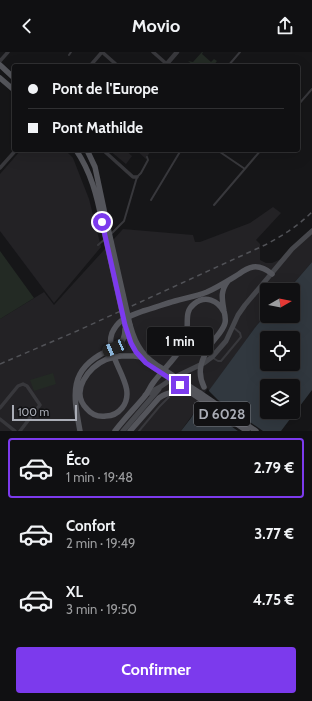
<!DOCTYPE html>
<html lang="fr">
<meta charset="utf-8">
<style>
:root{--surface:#101012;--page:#1e1e20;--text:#f1f3f6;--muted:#9c9d9f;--line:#303032;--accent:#7c3aed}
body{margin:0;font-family:Cabin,sans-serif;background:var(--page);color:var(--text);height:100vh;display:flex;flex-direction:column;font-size:15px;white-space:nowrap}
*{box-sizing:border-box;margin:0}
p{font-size:13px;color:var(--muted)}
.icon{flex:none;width:22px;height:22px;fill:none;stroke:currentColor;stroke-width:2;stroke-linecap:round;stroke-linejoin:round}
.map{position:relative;height:379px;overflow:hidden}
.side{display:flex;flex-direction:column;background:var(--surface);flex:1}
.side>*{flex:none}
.banner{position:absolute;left:12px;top:12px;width:288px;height:88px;border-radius:4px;box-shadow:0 4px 16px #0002,0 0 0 1px var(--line);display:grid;align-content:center;height:88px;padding:0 16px;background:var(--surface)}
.needle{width:26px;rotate:81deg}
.buttons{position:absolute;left:260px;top:231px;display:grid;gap:8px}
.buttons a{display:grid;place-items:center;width:40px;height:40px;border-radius:4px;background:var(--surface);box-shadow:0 4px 16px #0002,0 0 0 1px var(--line);font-size:20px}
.scale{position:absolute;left:12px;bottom:10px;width:65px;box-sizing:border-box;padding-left:4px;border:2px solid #aaadb6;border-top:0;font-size:11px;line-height:14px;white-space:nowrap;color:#aaadb6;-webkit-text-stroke:3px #111113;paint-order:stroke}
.end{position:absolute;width:18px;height:18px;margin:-9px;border:5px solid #7c3aed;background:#fff;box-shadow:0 0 0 2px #fff}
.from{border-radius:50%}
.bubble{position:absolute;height:28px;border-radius:4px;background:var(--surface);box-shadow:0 4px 16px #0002,0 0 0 1px var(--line);font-size:13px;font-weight:800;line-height:28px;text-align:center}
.car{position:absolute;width:12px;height:24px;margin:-12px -6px;border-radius:5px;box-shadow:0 0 3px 1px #0007;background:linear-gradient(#222 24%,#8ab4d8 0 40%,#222 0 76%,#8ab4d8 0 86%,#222 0)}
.banner b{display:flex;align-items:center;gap:14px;height:38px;font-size:15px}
.banner b+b{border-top:1px solid var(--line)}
.banner i{width:10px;height:10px;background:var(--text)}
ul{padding:7px 0 0;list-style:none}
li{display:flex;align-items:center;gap:12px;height:60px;margin:0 8px 6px;padding:0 8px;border:2px solid transparent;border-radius:4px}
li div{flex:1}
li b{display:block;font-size:15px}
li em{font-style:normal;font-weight:800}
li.on{border-color:var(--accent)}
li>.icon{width:36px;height:36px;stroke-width:1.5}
.action{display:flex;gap:8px;margin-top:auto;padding:8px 16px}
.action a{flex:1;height:46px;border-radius:4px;background:var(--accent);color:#fff;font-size:16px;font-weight:800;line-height:46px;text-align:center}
header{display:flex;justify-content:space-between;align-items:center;height:52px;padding:0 16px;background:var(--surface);font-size:18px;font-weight:800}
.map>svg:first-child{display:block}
.built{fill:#232225}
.green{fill:#232a24}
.water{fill:#31383f;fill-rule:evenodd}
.pier{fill:#161618}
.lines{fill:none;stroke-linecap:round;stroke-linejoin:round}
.service{stroke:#38383c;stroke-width:2}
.minor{stroke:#38383c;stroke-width:3.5}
.tertiary{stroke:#38383c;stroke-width:4.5}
.secondary{stroke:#46474c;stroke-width:5}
.primary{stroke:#54555b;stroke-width:5.5}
.rail{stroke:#515257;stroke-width:1.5;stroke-dasharray:5 4;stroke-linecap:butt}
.primary-bridge{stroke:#54555b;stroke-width:5.5}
.route{stroke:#7c3aed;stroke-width:5}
.labels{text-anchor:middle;stroke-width:3;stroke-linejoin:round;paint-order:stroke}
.shield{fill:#111113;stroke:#7c7e85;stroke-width:1}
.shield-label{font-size:14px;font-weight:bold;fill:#aaadb6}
</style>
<header><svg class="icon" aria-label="back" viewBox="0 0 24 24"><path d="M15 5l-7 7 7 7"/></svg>Movio<svg class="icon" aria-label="share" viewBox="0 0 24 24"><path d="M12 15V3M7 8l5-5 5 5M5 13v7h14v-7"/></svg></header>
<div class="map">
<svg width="312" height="379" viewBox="0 0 312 379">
<rect width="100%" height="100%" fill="#161618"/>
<path class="built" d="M21,98H65L73,106L89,147L101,195L54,251L0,179V122Z
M109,98H125L132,104L126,112Z
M136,98H151L146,107Z
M273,155L281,161L256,188L260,192V208L266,211H272L281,207L297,190L312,176V210L288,238H267V262L257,273L209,339L181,379H0V267L44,240L54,253L123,177L193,183L195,190H200L250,171Z"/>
<path class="green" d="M202,0H203L202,2L211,10L214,7L217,9L213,14H194L188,9L193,10Z
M0,199L34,246L0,267Z
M53,321L56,332L34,339L30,328Z"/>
<path class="water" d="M312,210V338L281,379H181L191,366L199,352L257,273L267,262V264H293V238H288ZM267,286H293V312H267ZM267,334H293V360H267Z"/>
<path class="pier" d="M208,336L209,339L218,348L263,379H238L199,352L197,351Z"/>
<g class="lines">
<path class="service" d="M69,3L71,0
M228,14L240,0
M298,53L312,37
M217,98L245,117
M151,148L181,98
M214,153L261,98
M111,182L124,169L137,125L141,121L148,108L147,105
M98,193L105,187
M213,306L218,309H221L241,285L240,281L233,275
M139,379L159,355L169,345"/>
<path class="minor" d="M102,0L118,14
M153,0L169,14
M0,9L8,0
M90,14L102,0
M103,98L133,125H137
M0,116L16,98
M0,356L18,334L23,332L27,334L40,353L20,379
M0,367L15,379"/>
<path class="tertiary" d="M165,14L177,0"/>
<path class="secondary" d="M145,343L160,335L173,326L204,311L212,305L226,289L238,263L245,253L292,197L312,179
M123,379L159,337"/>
<path class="primary" d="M0,13L14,26
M0,26L14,38
M76,98C91,120 97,144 102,170
M87,98L95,115L106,167
M125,273C131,297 140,307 160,320
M130,273C136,295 144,306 163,317
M211,292C215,286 223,279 225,271C226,267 225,263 224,259C222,246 220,240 228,229
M116,295C123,290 125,285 125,277
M120,304H134L141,305
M107,307C89,315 69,339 87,357C92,363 99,365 106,364C112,364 118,361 122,356C140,334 103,306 112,281C114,277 117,272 121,269C128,264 136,262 143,259C154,256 164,252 175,249C186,246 197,244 207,240C218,235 229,228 239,222C243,219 248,216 253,215C260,214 266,217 272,222
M200,341L256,379
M80,379C74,345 67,319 105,300
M115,379C124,367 135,356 145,344C148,340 150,335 153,331C162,319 174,308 182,295C185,290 187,283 187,278C188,268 185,259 194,252C205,243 218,248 224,260
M130,379L159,346C169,339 178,339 190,340L247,379"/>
<path class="rail" d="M0,312L77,279L265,193C282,184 298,174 312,160"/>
<path class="primary-bridge" d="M106,167L130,273
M102,170L125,273
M105,300L116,295
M107,307L120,304
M163,317L200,341
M160,320L190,340
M204,335C196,319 202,306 211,292"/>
</g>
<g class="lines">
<path class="route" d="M102,170L125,273L131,291L136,300L146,311L180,333"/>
</g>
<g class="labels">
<rect class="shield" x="194" y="350" width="56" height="24" rx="3"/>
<g class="shield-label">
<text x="222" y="367">D 6028</text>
</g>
</g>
</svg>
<div class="buttons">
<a><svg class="needle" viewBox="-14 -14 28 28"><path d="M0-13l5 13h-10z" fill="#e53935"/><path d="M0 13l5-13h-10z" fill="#9c9d9f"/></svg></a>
<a><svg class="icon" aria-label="locate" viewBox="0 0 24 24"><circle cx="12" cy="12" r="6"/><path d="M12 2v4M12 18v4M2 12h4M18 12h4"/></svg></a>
<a><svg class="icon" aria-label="layers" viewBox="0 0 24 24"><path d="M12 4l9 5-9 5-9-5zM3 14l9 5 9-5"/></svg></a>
</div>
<div class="scale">100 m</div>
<i class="end from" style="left:102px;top:170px"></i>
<i class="end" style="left:180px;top:333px"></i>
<div class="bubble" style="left:147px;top:275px;width:66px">1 min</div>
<i class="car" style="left:114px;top:296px;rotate:247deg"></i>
<div class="banner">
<b><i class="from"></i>Pont de l'Europe</b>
<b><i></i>Pont Mathilde</b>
</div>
</div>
<section class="side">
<ul>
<li class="on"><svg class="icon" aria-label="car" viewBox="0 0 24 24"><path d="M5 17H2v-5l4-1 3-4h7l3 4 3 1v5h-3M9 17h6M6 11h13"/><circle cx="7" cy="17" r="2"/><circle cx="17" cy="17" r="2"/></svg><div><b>Éco</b><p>1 min · 19:48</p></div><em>2.79 €</em></li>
<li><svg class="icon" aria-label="car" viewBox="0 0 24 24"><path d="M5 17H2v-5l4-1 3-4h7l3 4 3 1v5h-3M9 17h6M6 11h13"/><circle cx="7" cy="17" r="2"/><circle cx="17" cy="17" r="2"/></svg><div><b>Confort</b><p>2 min · 19:49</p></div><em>3.77 €</em></li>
<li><svg class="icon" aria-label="car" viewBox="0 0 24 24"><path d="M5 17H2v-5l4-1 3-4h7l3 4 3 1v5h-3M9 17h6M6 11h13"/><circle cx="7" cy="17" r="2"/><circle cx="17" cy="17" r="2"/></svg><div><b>XL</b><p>3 min · 19:50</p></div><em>4.75 €</em></li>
</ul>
<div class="action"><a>Confirmer</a></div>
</section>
